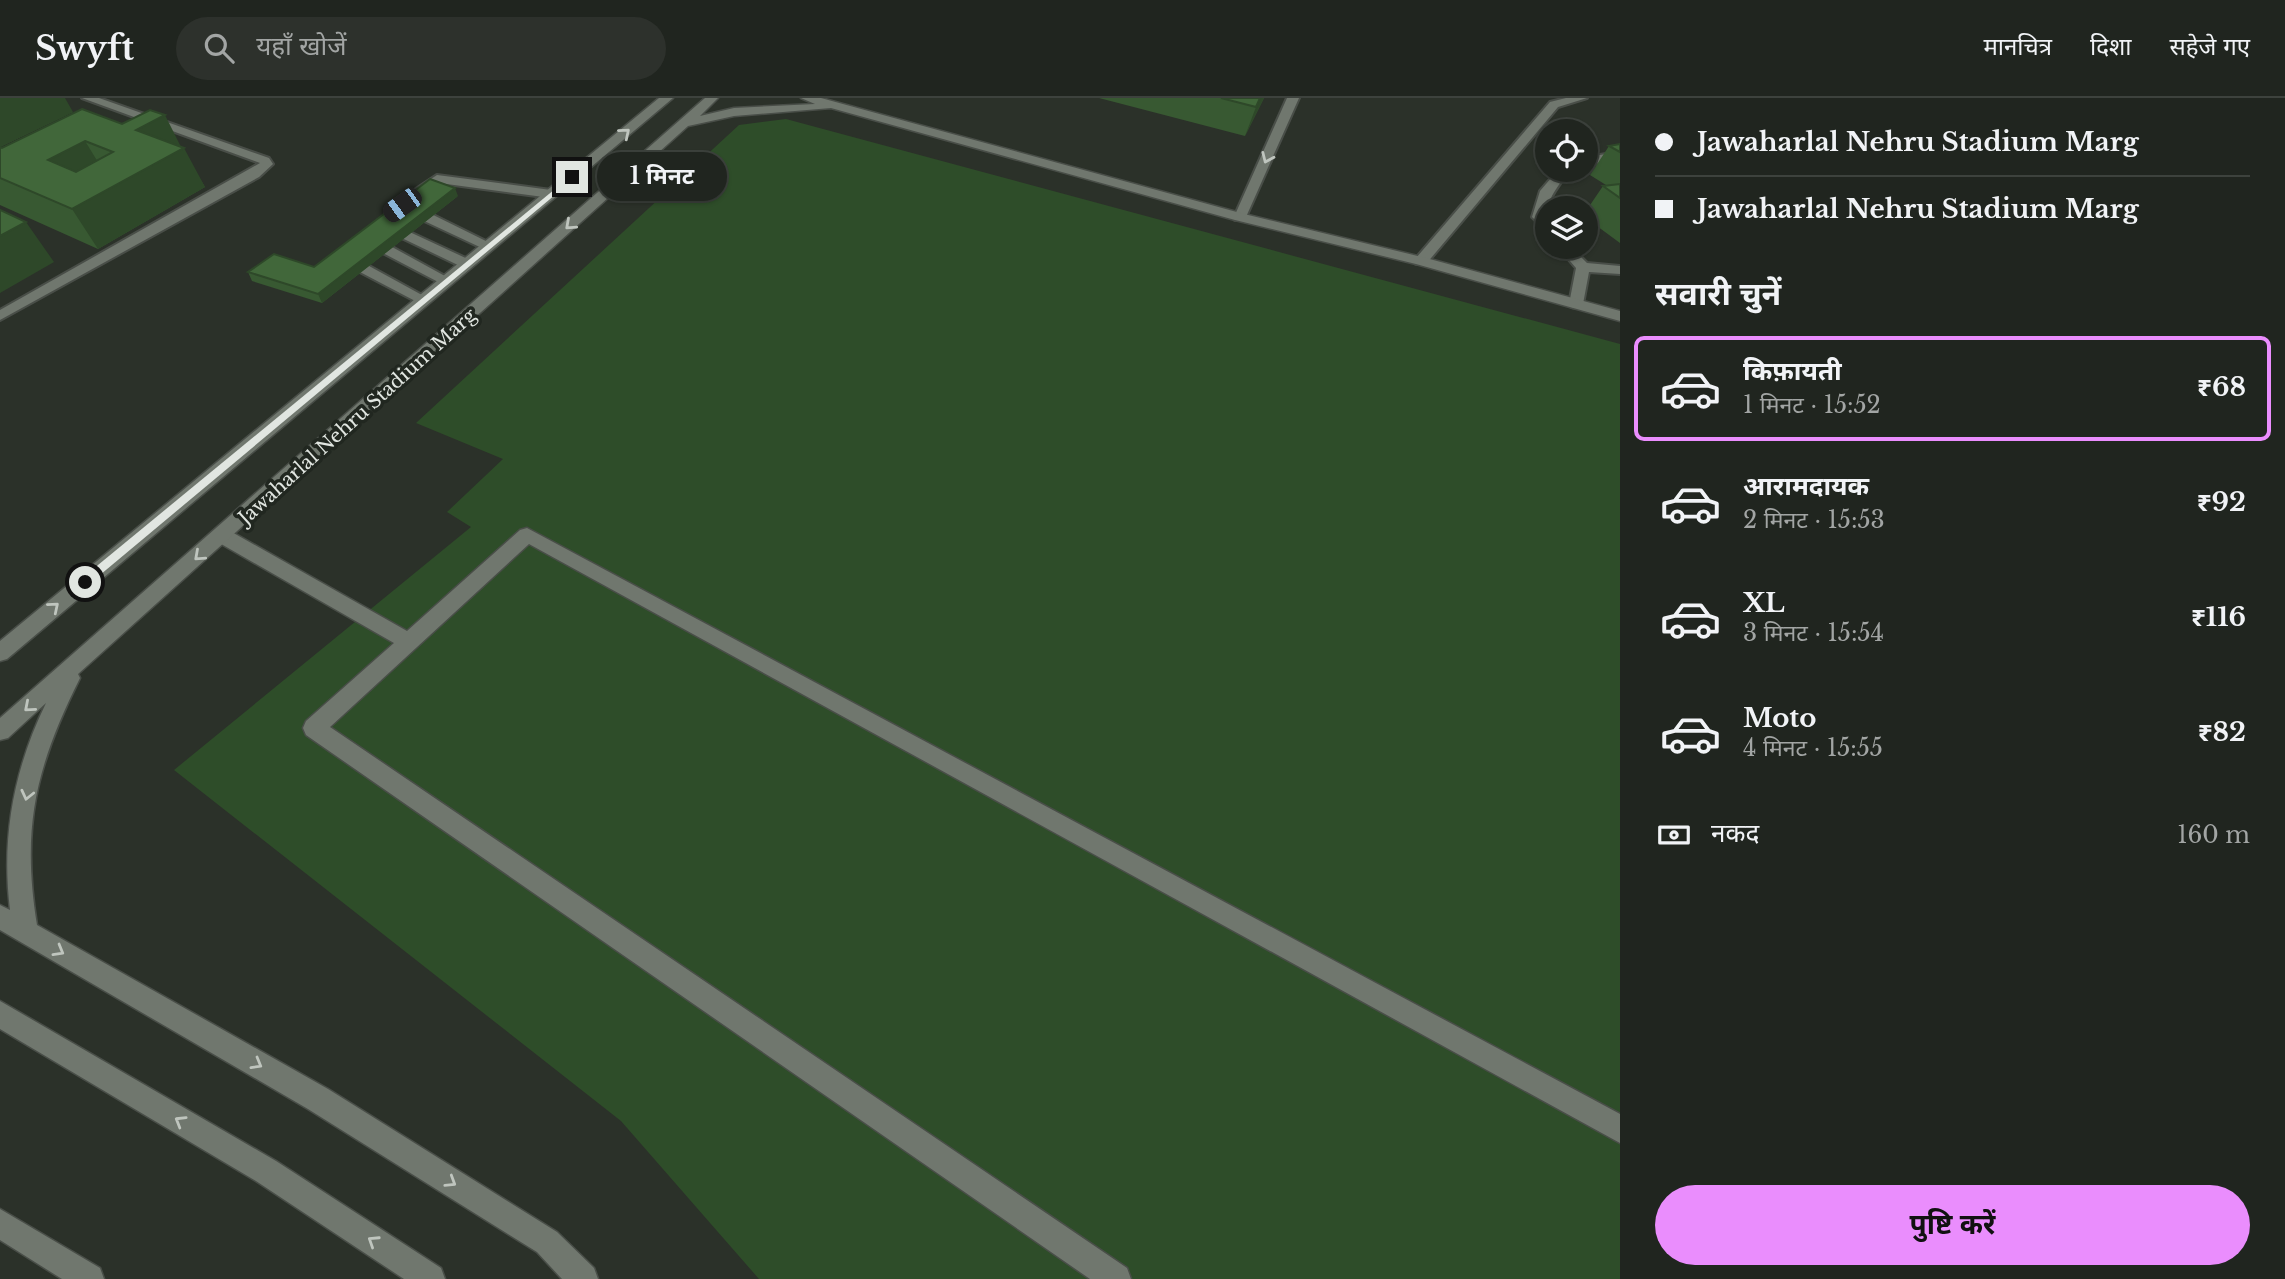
<!DOCTYPE html>
<html lang="hi">
<meta charset="utf-8">
<style>
:root{--surface:#20251f;--page:#2d312c;--text:#f1f3f6;--muted:#a2a5a4;--line:#3d423d;--accent:#ea8dfd}
body{margin:0;font-family:"Libre Baskerville","Noto Sans Devanagari",serif;background:var(--page);color:var(--text);height:100vh;display:flex;flex-direction:column;font-size:26px;white-space:nowrap}
*{box-sizing:border-box;margin:0}
p{font-size:23px;color:var(--muted)}
.icon{flex:none;width:38px;height:38px;fill:none;stroke:currentColor;stroke-width:2;stroke-linecap:round;stroke-linejoin:round}
.map{position:relative;flex:1;overflow:hidden}
.side{display:flex;flex-direction:column;background:var(--surface);width:665px}
.side>*{flex:none}
.banner{display:grid;align-content:center;height:154px;padding:0 35px;background:var(--surface)}
.tools{position:absolute;left:1535px;top:21px;display:grid;gap:14px}
.tools a{display:grid;place-items:center;width:63px;height:63px;border-radius:50%;background:var(--surface);box-shadow:0 2px 5px #0004,0 0 0 2px var(--line);font-size:35px}
.end{position:absolute;width:32px;height:32px;margin:-16px;border:9px solid #e1e6e1;background:#111;box-shadow:0 0 0 4px #111}
.from{border-radius:50%}
.bubble{position:absolute;height:49px;border-radius:24px;background:var(--surface);box-shadow:0 2px 5px #0004,0 0 0 2px var(--line);font-size:23px;font-weight:700;line-height:49px;text-align:center}
.car{position:absolute;width:21px;height:42px;margin:-21px -10px;border-radius:9px;box-shadow:0 0 5px 2px #0007;background:linear-gradient(#222 24%,#8ab4d8 0 40%,#222 0 76%,#8ab4d8 0 86%,#222 0)}
.banner b{display:flex;align-items:center;gap:24px;height:66px;font-size:26px}
.banner b+b{border-top:2px solid var(--line)}
.banner i{width:18px;height:18px;background:var(--text)}
ul{padding:0;list-style:none}
li{display:flex;align-items:center;gap:21px;height:105px;margin:0 14px 10px;padding:0 21px;border:4px solid transparent;border-radius:10px}
li div{flex:1}
li b{display:block;font-size:26px}
li em{font-style:normal;font-weight:700}
li.current{border-color:var(--accent)}
li>.icon{width:63px;height:63px;stroke-width:1.5}
h2{padding:0 35px;font-size:32px;line-height:84px}
.pay{display:flex;align-items:center;gap:18px;height:77px;padding:0 35px;font-size:26px}
.pay p{margin-inline-start:auto}
.button{display:flex;gap:14px;margin-top:auto;padding:14px 35px}
.button a{flex:1;height:80px;border-radius:42px;background:var(--accent);color:#111;font-size:28px;font-weight:700;line-height:80px;text-align:center}
header{display:flex;align-items:center;gap:42px;box-sizing:border-box;height:98px;padding:0 35px;background:var(--surface);border-bottom:2px solid var(--line)}
header strong{font-size:33px}
nav{display:flex;gap:38px;margin-inline-start:auto;font-size:24px}
.search{width:490px;height:63px;background:var(--page);display:flex;align-items:center;gap:18px;box-sizing:border-box;padding:0 24px;border-radius:38px;color:var(--muted);font-size:26px}
main{display:flex;flex:1;min-height:0}
.map>svg:first-child{display:block}
.green{fill:#2e4d29}
.lines{fill:none;stroke-linecap:round;stroke-linejoin:round}
.service-casing{stroke:#494e48;stroke-width:4}
.pedestrian-casing{stroke:#494e48;stroke-width:3}
.minor-casing{stroke:#494e48;stroke-width:3}
.tertiary-casing{stroke:#494e48;stroke-width:3}
.service{fill:#70776e;fill-rule:evenodd}
.pedestrian{fill:#70776e;fill-rule:evenodd}
.minor{fill:#70776e;fill-rule:evenodd}
.tertiary{fill:#70776e;fill-rule:evenodd}
.wall{fill:#385932}
.shaded-wall{fill:#2e4829}
.building{fill:#41673a;stroke:#2e4829;stroke-width:2;fill-rule:evenodd}
.oneway{stroke:#bfc5be}
.route{fill:#e1e6e1}
.labels{text-anchor:middle;stroke-width:7;stroke-linejoin:round;paint-order:stroke}
.street-label{font-size:19px;fill:#e1e6e1;stroke:#212720}
</style>
<header>
<strong>Swyft</strong>
<div class="search"><svg class="icon" aria-label="search" viewBox="0 0 24 24"><circle cx="10" cy="10" r="6"/><path d="M15 15l6 6"/></svg>यहाँ खोजें</div>
<nav><a>मानचित्र</a><a>दिशा</a><a>सहेजे गए</a></nav>
</header>
<main>
<div class="map">
<svg width="1620" height="1181" viewBox="0 0 1620 1181">
<rect width="100%" height="100%" fill="#2b3129"/>
<path class="green" d="M786,21L1620,246V1181H759L621,1023L174,672L471,429L447,414L503,361L416,325L739,27Z"/>
<g class="lines">
<g class="service-casing">
<path id="service" d="M82,0H99L269,60L273,66L259,79L0,222V212L260,65Z
M1287,0H1299L1246,119L1235,122L1234,119Z
M1566,0H1587L1558,9L1426,166H1416V160L1550,4Z
M1620,54V62L1586,67V59Z
M1558,72H1570C1550,99 1547,100 1547,133L1532,119L1540,93Z
M437,77L551,92L557,96L551,100L439,85L418,101H410V95Z
M403,107H413L496,148L484,151L403,113Z
M386,123L472,163L474,166L462,169L381,130V124Z
M362,138H372L454,183L442,186L362,144Z
M1558,149H1571L1587,165L1620,168V176L1589,174L1583,206L1576,210L1571,209L1569,206L1576,170Z
M339,157H349L431,202L419,205L339,163Z"/>
</g>
<g class="pedestrian-casing">
<path id="pedestrian" d="M527,430L1620,1016V1045L529,446L330,629L1127,1170L1131,1181H1090L306,637L303,630L306,623L394,545L216,443L214,438L216,433H230L407,533L520,432Z"/>
</g>
<g class="minor-casing">
<path id="minor" d="M0,1111L100,1170L104,1181H62L0,1142Z"/>
</g>
<g class="tertiary-casing">
<path id="tertiary" d="M659,0H673L7,561L0,563V543Z
M705,0H718L700,18L734,10L815,6L801,0H821L1244,116L1426,160L1620,213V223L1416,166L1235,122L831,10L734,18L688,28L78,576L80,580C36,668 21,729 37,827L328,991L557,1134L594,1170L598,1181H562L537,1154L308,1011L0,832V807L10,812C1,738 14,671 46,605L8,640L0,642V620Z
M0,903L276,1063L441,1170L445,1181H404L256,1083L0,931Z"/>
</g>
<use href="#service" class="service"/>
<use href="#pedestrian" class="pedestrian"/>
<use href="#minor" class="minor"/>
<use href="#tertiary" class="tertiary"/>
</g>
<path class="wall" d="M0,0L73,14L0,49L2,50L122,26L181,49L205,89L98,151L0,107Z
M1099,0H1264L1245,38Z
M1620,46V145L1586,120V113L1603,88L1606,87L1590,77L1609,48Z
M458,98L322,205L252,183L248,174L314,169Z"/>
<path class="shaded-wall" d="M0,0H65L73,14L0,49Z
M1260,0H1264L1245,38L1256,9Z
M165,17L182,51L184,50L205,89L98,151L72,111L136,32Z
M85,43L109,82L73,101L48,62Z
M455,90L458,98L322,205L318,196Z
M26,124L54,164L0,195V138Z"/>
<path class="building" d="M1221,0H1260L1256,9Z
M82,11L122,26L150,12L165,17L136,32L184,50L72,111L0,80V49L2,50ZM85,43L113,54L76,74L48,62Z
M1620,46V54L1609,48Z
M430,81L455,90L318,196L248,174L274,156L314,169Z
M1620,86V100L1603,88Z
M0,112L26,124L0,138Z"/>
<defs><path id="oneway-chevron" d="M-2-3.5L2.5 0L-2 3.5" fill="none" stroke-width="1.6" stroke-linecap="round" stroke-linejoin="round" transform="scale(1.75)"/></defs>
<g class="oneway">
<use href="#oneway-chevron" transform="translate(625 35) rotate(-40)"/>
<use href="#oneway-chevron" transform="translate(1267 60) rotate(114)"/>
<use href="#oneway-chevron" transform="translate(570 127) rotate(138)"/>
<use href="#oneway-chevron" transform="translate(199 458) rotate(138)"/>
<use href="#oneway-chevron" transform="translate(54 509) rotate(-40)"/>
<use href="#oneway-chevron" transform="translate(29 609) rotate(139)"/>
<use href="#oneway-chevron" transform="translate(27 697) rotate(103)"/>
<use href="#oneway-chevron" transform="translate(59 853) rotate(30)"/>
<use href="#oneway-chevron" transform="translate(257 966) rotate(30)"/>
<use href="#oneway-chevron" transform="translate(180 1023) rotate(-149)"/>
<use href="#oneway-chevron" transform="translate(451 1084) rotate(32)"/>
<use href="#oneway-chevron" transform="translate(373 1143) rotate(-147)"/>
</g>
<path class="route" d="M572,77L574,81L88,487H81V481Z"/>
<g class="labels">
<g class="street-label">
<text transform="translate(357 318) rotate(-42)" y="7">Jawaharlal Nehru Stadium Marg</text>
</g>
</g>
</svg>
<div class="tools">
<a><svg class="icon" aria-label="locate" viewBox="0 0 24 24"><circle cx="12" cy="12" r="6"/><path d="M12 2v4M12 18v4M2 12h4M18 12h4"/></svg></a>
<a><svg class="icon" aria-label="layers" viewBox="0 0 24 24"><path d="M12 4l9 5-9 5-9-5zM3 14l9 5 9-5"/></svg></a>
</div>
<i class="end from" style="left:85px;top:484px"></i>
<i class="end" style="left:572px;top:79px"></i>
<div class="bubble" style="left:597px;top:54px;width:130px">1 मिनट</div>
<i class="car" style="left:402px;top:107px;rotate:234deg"></i>
</div>
<section class="side">
<div class="banner">
<b><i class="from"></i>Jawaharlal Nehru Stadium Marg</b>
<b><i></i>Jawaharlal Nehru Stadium Marg</b>
</div>
<h2>सवारी चुनें</h2>
<ul>
<li class="current"><svg class="icon" aria-label="car" viewBox="0 0 24 24"><path d="M5 17H2v-5l4-1 3-4h7l3 4 3 1v5h-3M9 17h6M6 11h13"/><circle cx="7" cy="17" r="2"/><circle cx="17" cy="17" r="2"/></svg><div><b>किफ़ायती</b><p>1 मिनट · 15:52</p></div><em>₹68</em></li>
<li><svg class="icon" aria-label="car" viewBox="0 0 24 24"><path d="M5 17H2v-5l4-1 3-4h7l3 4 3 1v5h-3M9 17h6M6 11h13"/><circle cx="7" cy="17" r="2"/><circle cx="17" cy="17" r="2"/></svg><div><b>आरामदायक</b><p>2 मिनट · 15:53</p></div><em>₹92</em></li>
<li><svg class="icon" aria-label="car" viewBox="0 0 24 24"><path d="M5 17H2v-5l4-1 3-4h7l3 4 3 1v5h-3M9 17h6M6 11h13"/><circle cx="7" cy="17" r="2"/><circle cx="17" cy="17" r="2"/></svg><div><b>XL</b><p>3 मिनट · 15:54</p></div><em>₹116</em></li>
<li><svg class="icon" aria-label="car" viewBox="0 0 24 24"><path d="M5 17H2v-5l4-1 3-4h7l3 4 3 1v5h-3M9 17h6M6 11h13"/><circle cx="7" cy="17" r="2"/><circle cx="17" cy="17" r="2"/></svg><div><b>Moto</b><p>4 मिनट · 15:55</p></div><em>₹82</em></li>
</ul>
<div class="pay"><svg class="icon" aria-label="cash" viewBox="0 0 24 24"><path d="M3 7h18v10H3z"/><circle cx="12" cy="12" r="2"/></svg>नकद<p>160 m</p></div>
<div class="button"><a>पुष्टि करें</a></div>
</section>
</main>
